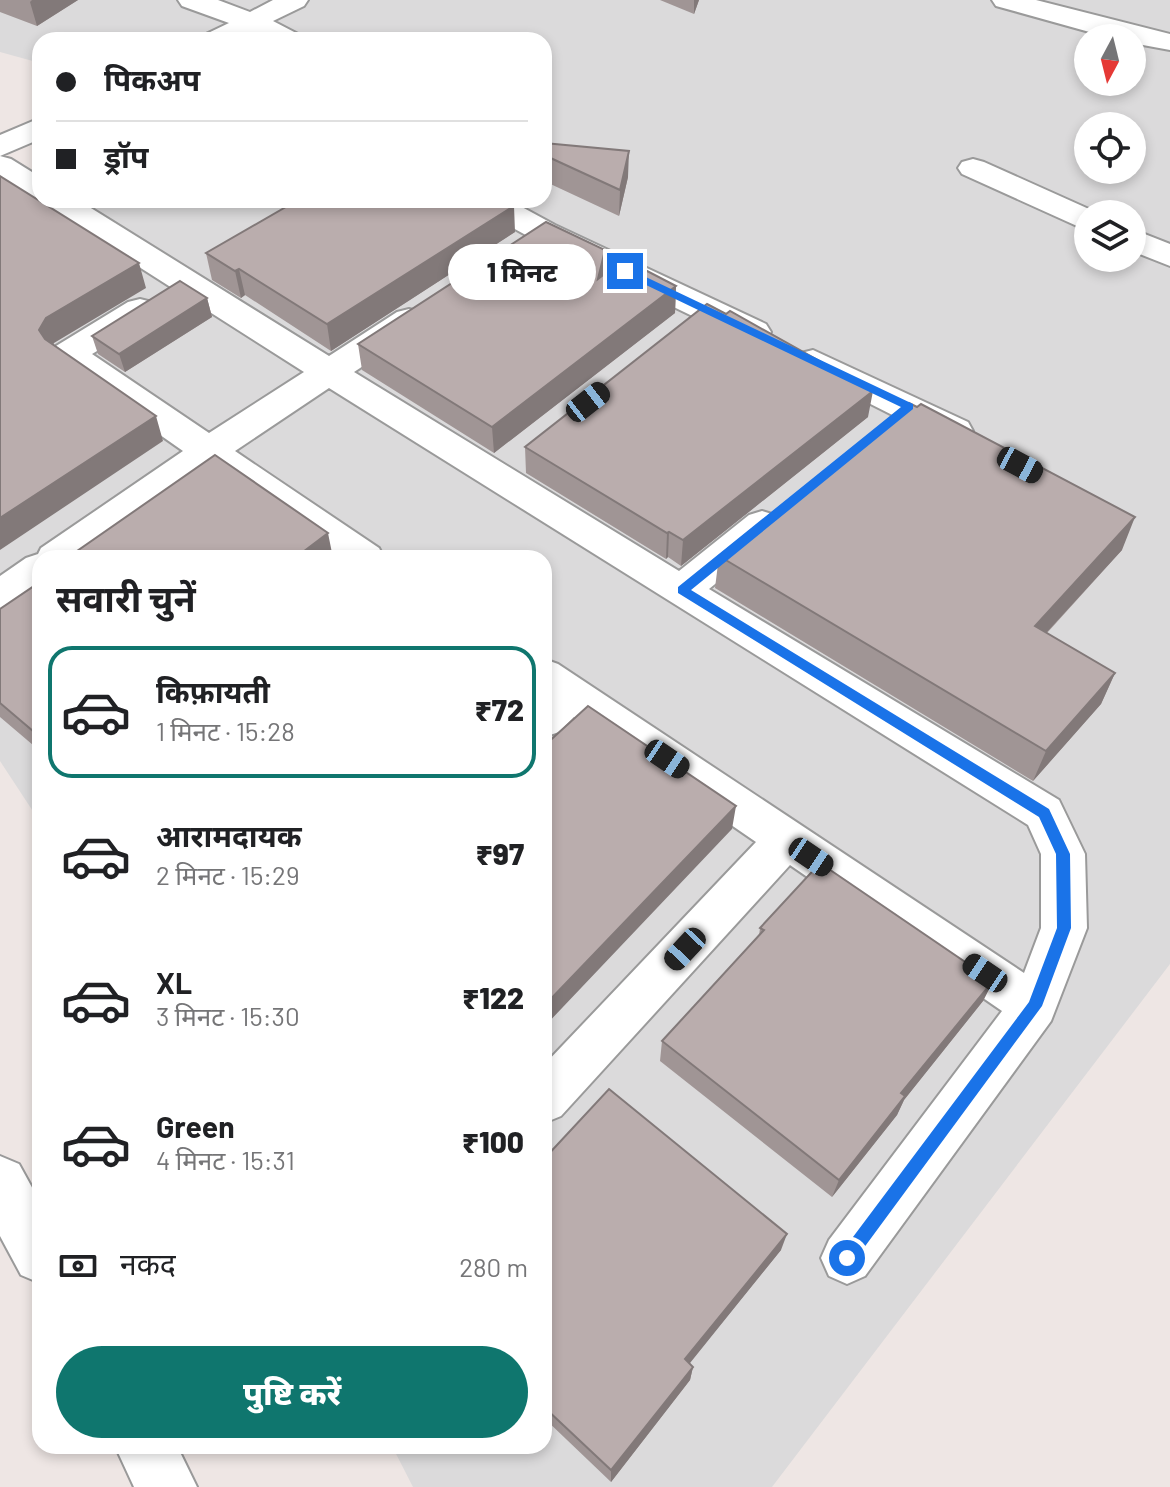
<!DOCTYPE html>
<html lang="hi">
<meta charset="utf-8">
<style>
:root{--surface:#fff;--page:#f2f2f2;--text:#202124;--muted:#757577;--line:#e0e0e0;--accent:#0f766e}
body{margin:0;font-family:Barlow,"Noto Sans Devanagari",sans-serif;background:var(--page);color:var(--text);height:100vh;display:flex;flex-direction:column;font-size:30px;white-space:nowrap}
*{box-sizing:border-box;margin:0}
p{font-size:26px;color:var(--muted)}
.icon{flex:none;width:44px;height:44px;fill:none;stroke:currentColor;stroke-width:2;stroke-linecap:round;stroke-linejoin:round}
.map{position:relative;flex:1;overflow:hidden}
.side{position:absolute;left:32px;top:550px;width:520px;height:904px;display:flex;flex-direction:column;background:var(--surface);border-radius:24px;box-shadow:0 4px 12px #0003}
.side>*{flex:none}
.guide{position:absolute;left:32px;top:32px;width:520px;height:176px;border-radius:24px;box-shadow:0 4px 12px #0003;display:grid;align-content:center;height:176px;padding:0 24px;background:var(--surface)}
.needle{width:52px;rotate:187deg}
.buttons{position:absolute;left:1074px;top:24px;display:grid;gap:16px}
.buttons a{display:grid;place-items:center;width:72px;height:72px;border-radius:50%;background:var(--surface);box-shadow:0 4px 12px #0003;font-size:40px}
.end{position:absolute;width:36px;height:36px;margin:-18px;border:10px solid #1a73e8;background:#fff;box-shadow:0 0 0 4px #fff}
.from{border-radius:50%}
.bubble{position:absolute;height:56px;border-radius:28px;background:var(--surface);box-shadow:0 4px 12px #0003;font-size:26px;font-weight:800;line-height:56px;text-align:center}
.car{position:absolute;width:24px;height:48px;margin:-24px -12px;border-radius:10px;box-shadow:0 0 6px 2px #0007;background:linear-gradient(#222 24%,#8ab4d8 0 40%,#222 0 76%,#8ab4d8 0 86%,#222 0)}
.guide b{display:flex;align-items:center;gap:28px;height:76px;font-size:30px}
.guide b+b{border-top:2px solid var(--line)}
.guide i{width:20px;height:20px;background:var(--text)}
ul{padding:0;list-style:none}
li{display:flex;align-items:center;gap:24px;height:132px;margin:0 16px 12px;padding:0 8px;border:4px solid transparent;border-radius:24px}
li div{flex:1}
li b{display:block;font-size:30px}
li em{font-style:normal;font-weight:800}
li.on{border-color:var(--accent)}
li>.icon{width:72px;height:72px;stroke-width:1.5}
h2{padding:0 24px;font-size:36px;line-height:96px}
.pay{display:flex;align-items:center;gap:20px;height:88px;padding:0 24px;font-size:30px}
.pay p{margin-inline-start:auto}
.action{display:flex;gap:16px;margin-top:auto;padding:16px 24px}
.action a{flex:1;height:92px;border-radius:48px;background:var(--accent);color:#fff;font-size:32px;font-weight:800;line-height:92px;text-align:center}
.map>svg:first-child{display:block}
.residential{fill:#dbdadb;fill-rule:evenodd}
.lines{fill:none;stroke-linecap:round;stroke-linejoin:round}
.minor-casing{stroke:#9a9a9a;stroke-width:4}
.tertiary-casing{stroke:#9a9a9a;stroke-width:4}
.minor{fill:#fff;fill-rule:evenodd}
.tertiary{fill:#fff;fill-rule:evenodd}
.wall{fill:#a09595}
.shaded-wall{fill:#827979}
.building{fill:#baadad;stroke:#827979;stroke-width:2}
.route{fill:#1a73e8}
</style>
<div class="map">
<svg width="1170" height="1487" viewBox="0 0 1170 1487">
<rect width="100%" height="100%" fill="#eee6e4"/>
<path class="residential" d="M0,0H1170V964L772,1487H413L392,1446H544V558H40V822L0,761V213L40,190V200H544V40H40V63L0,52ZM1088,38H1132V82H1088ZM1088,126H1132V170H1088ZM1088,214H1132V258H1088Z"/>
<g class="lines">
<g class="minor-casing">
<path id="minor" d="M178,0H218L250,12L273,0H308L304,6L273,21L298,34L302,40H267L252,32L237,40H202L206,34L229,23L182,6Z
M992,0H1036L1170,34V50L1132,43V38H1111L996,6Z
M40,118V139L0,156L11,159L40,177V199L29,197L0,178V135Z
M973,159L984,162L1100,214H1088V229L1077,226L962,174L958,168L962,162Z
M40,200H78L329,356L397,312L409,309L421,312L426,320L421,328L354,372L679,571L749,515L762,511L775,515L781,525L775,535L709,589L1059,800L1085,854L1087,928L1051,1021L865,1276L847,1284L829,1276L821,1258L829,1240L1002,1011L790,865L561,1116L544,1123V1065L756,842L574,717L559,732L544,737V659L558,664L1024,973L1041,928V854L1028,825L329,388L235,451L379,548L384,558H337L209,468L83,558H40V588L14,606L0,611V576L26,558L38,554L41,548L183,451L56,362L51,354L56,346L128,302L140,299L152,302L157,310L152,318L92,354L209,433L304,372L45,207Z
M470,200H509L555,225L766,324L771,332L766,340L754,343L742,340L533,239L475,207Z
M1132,229L1170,244V266L1132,251Z
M813,350L968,422L973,431L968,440L955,443L942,440L801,369L796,361L801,353Z"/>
</g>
<g class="tertiary-casing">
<path id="tertiary" d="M0,1156L19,1164L40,1202V1283L21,1275L0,1236Z
M115,1446H177L197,1487H134Z"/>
</g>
<use href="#minor" class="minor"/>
<use href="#tertiary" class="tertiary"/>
</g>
<path class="wall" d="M0,0H78L37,26L0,12Z
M660,0H699L694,14Z
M544,143L628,177L619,216L544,181Z
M515,232L331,351L245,295L241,298L212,280L206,253Z
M605,250V274L676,286L675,313L494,453L362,370L358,344Z
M207,298L212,317L125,372L98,354L92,336Z
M868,417L681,566L668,557L666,559L526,473L525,447Z
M1122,550L1047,633L1115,673L1101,704L1033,781L715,588L719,556Z
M40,582V751L0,717V609Z
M760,928L993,981L983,1001L904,1100L897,1115L832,1197L660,1061L662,1041L759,936Z
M544,1159L781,1250L689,1363L693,1367L690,1380L611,1482L544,1418Z"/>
<path class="shaded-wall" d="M32,0H78L37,26L30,2Z
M694,0H699L694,14Z
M629,151L628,177L619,216L620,190Z
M514,206L515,232L331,351L327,324Z
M605,250V277L598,279Z
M139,263L146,288L54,343L48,356L39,330L46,318Z
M239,269L245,295L241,298L235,271Z
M676,286L675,313L494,453L492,427Z
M207,298L212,317L125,372L119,354Z
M873,391L868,417L681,566L683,540Z
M156,416L163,441L0,550V518Z
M1135,517L1122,550L1024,657L1035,626Z
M669,532L668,557L666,559L667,533Z
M328,533L333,558H295Z
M1115,673L1101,704L1033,781L1046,751Z
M736,806L732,829L544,1027V1006Z
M993,981L983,1001L904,1100L897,1115L832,1197L839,1180L901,1093Z
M787,1234L781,1250L682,1373L685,1359Z
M693,1367L690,1380L611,1482V1470Z"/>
<path class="building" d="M250,36L261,40H244Z
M544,143L629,151L620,190L544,155Z
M0,176L139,263L46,318L39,330L45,339L156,416L0,518Z
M298,200H503L514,206L327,324L239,269L235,271L206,253Z
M546,222L605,250L598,279L624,259L676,286L492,427L358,344Z
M180,281L207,298L119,354L92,336Z
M707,304L726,314L730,311L873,391L683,540L669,532L667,533L525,447Z
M909,403L917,407L921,404L1135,517L1035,626L1115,673L1046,751L719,556Z
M215,455L328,533L295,558H67Z
M40,582V737L0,703V609Z
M588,706L736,806L544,1006V746Z
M820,863L993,981L901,1093L905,1096L839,1180L662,1041L764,930L760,928Z
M609,1089L787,1234L685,1359L693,1367L611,1470L544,1407V1159Z"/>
<path class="route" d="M621,269H629L913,404V409L691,590L1049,809L1070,854L1071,928L1042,1006L852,1264L847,1266L841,1264V1253L1029,1002L1057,928L1056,854L1039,817L678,593V587L901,407L621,273Z"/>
</svg>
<div class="buttons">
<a><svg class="needle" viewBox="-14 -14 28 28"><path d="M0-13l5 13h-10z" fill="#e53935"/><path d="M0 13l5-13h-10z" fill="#757577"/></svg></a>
<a><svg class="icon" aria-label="locate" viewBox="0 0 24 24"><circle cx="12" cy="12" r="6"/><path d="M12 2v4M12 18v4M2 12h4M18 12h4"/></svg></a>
<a><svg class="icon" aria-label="layers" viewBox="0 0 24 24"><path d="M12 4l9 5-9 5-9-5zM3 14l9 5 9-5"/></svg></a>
</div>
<i class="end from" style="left:847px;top:1258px"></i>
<i class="end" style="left:625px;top:271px"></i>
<div class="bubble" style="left:448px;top:244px;width:148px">1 मिनट</div>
<i class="car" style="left:588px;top:402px;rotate:52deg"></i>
<i class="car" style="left:1020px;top:465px;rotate:118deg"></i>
<i class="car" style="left:667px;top:759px;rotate:124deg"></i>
<i class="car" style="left:811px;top:857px;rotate:124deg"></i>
<i class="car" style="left:685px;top:949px;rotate:223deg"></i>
<i class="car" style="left:985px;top:973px;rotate:304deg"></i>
<div class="guide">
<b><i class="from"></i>पिकअप</b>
<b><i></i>ड्रॉप</b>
</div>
<section class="side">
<h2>सवारी चुनें</h2>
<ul>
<li class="on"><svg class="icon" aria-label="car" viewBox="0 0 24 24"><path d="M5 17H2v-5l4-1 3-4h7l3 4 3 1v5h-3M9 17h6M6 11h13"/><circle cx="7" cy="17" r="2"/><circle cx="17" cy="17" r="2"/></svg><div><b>किफ़ायती</b><p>1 मिनट · 15:28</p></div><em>₹72</em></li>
<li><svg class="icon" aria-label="car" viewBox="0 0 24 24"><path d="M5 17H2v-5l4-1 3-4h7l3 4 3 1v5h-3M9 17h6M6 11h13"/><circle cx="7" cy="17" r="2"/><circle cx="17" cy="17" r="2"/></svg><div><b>आरामदायक</b><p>2 मिनट · 15:29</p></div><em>₹97</em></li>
<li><svg class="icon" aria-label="car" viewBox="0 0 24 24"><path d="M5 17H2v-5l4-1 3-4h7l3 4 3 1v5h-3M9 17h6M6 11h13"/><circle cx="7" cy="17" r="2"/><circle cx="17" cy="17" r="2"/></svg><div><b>XL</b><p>3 मिनट · 15:30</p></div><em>₹122</em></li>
<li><svg class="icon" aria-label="car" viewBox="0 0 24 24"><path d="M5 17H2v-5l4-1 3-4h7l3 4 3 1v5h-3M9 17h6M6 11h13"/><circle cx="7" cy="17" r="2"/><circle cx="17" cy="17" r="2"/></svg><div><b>Green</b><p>4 मिनट · 15:31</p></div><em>₹100</em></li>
</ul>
<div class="pay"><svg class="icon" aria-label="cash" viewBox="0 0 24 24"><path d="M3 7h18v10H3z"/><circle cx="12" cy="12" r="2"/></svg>नकद<p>280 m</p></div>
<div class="action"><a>पुष्टि करें</a></div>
</section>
</div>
